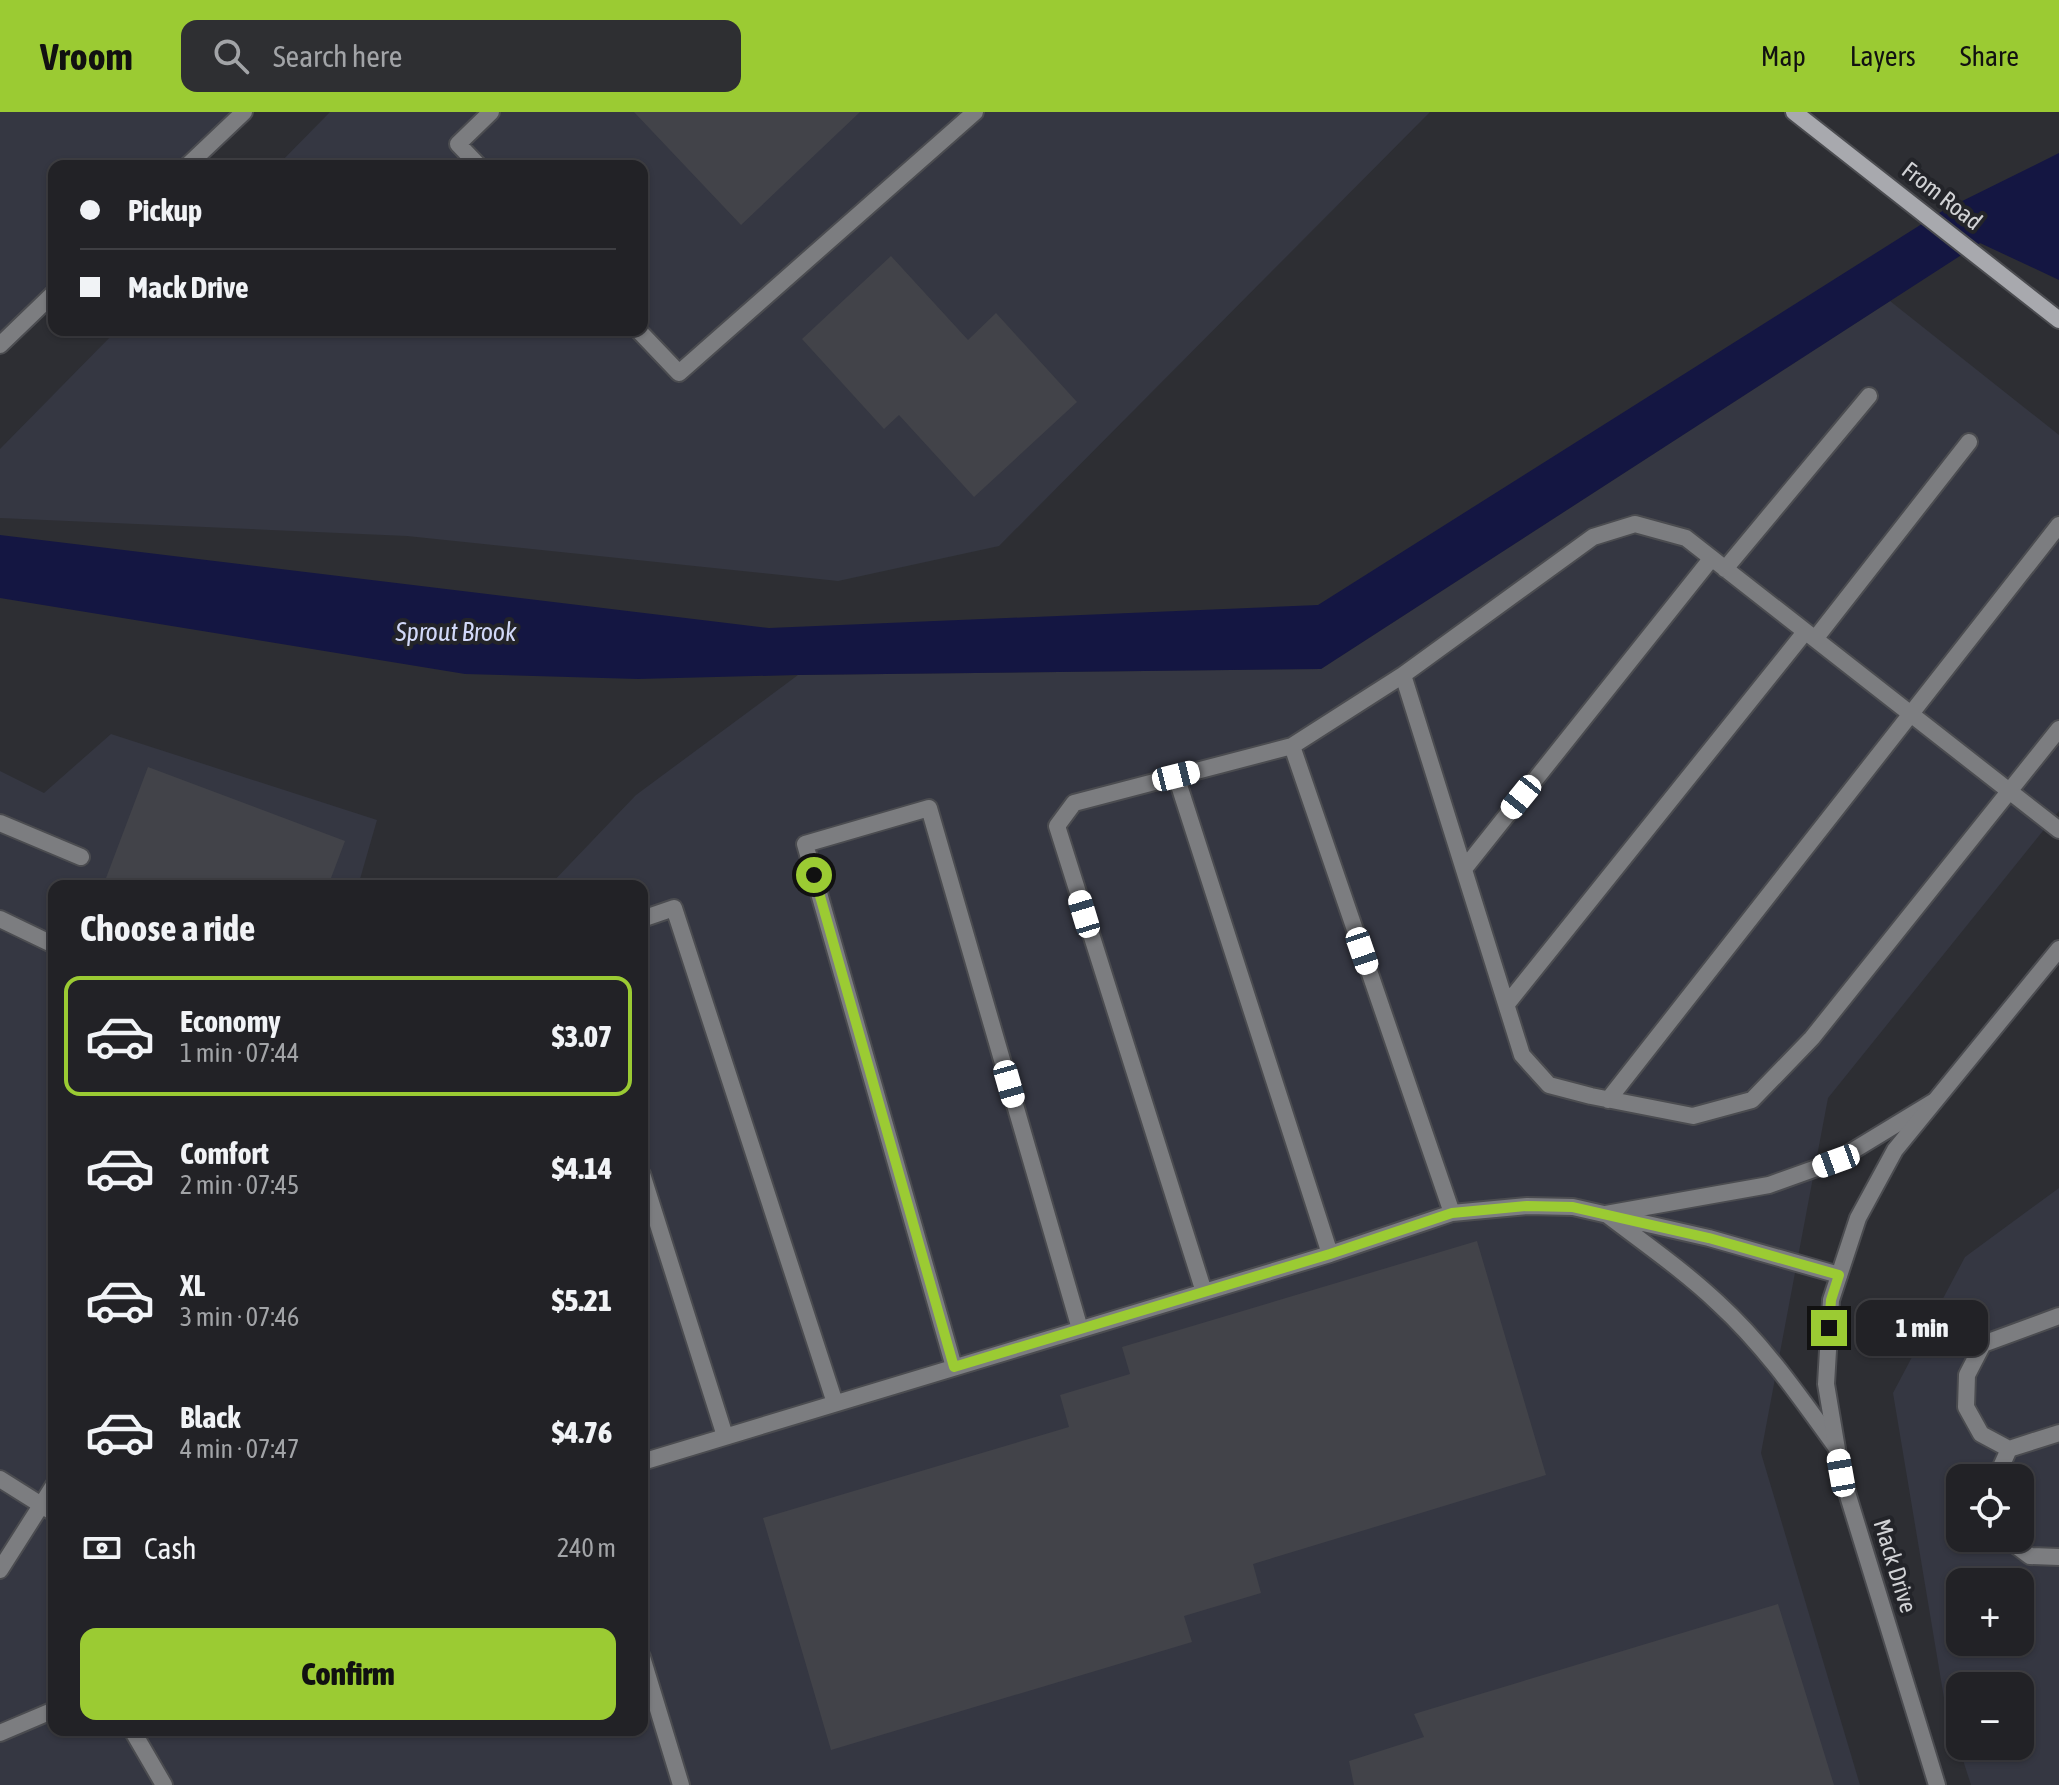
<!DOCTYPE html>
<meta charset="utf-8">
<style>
:root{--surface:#222226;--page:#2e2f32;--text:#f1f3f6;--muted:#a2a4a7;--line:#3f3f43;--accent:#9bcb33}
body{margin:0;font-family:"Asap Condensed",sans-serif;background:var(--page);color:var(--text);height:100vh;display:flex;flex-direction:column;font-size:30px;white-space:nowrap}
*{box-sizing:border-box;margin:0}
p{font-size:26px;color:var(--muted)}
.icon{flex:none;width:44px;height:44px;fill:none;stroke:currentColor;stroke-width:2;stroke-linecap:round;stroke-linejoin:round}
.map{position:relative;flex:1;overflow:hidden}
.side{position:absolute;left:48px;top:768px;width:600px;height:856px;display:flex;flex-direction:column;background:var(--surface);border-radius:16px;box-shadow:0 2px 6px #0004,0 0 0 2px var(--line)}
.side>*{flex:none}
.top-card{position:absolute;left:48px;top:48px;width:600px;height:176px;border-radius:16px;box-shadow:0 2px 6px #0004,0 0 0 2px var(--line);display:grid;align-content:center;height:176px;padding:0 32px;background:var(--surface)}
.fabs{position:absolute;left:1946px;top:1352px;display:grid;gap:16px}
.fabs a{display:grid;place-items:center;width:88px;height:88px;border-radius:16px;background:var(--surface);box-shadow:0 2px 6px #0004,0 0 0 2px var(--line);font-size:40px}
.end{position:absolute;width:36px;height:36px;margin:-18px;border:10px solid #9bcb33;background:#111;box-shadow:0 0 0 4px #111}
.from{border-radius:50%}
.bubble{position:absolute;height:56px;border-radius:16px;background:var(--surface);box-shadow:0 2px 6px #0004,0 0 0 2px var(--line);font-size:26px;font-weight:800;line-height:56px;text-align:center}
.car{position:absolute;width:24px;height:48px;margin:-24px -12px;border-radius:10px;box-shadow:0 0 6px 2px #0007;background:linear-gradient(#fff 24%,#345 0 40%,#fff 0 76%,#345 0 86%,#fff 0)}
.top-card b{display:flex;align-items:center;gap:28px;height:76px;font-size:30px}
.top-card b+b{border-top:2px solid var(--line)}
.top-card i{width:20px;height:20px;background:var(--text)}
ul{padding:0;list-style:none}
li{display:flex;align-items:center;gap:24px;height:120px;margin:0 16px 12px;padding:0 16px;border:4px solid transparent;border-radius:16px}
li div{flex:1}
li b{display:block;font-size:30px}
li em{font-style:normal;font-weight:800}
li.on{border-color:var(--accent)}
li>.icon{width:72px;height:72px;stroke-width:1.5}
h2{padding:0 32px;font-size:36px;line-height:96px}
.pay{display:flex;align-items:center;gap:20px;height:88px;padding:0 32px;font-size:30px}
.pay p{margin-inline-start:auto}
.button{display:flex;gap:16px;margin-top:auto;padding:16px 32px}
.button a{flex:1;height:92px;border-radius:16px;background:var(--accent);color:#111;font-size:32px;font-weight:800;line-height:92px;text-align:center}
header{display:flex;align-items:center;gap:48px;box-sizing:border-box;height:112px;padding:0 40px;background:var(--accent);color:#111}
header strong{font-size:38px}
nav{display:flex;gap:44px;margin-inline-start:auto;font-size:28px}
.search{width:560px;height:72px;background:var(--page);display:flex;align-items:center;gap:20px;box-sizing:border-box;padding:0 28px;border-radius:16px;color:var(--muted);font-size:30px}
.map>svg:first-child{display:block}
.built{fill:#353742;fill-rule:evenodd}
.water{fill:#141642}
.building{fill:#424349}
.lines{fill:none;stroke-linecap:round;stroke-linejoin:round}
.lane-casing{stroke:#4b4c50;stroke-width:20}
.street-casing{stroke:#4b4c50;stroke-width:20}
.secondary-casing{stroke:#4b4c50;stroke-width:20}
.lane{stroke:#7c7d80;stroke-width:16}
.street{stroke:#7c7d80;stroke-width:16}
.secondary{stroke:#a8a9ae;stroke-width:16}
.route{stroke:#9bcb33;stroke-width:10}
.labels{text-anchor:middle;stroke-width:8;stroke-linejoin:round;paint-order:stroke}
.street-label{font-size:24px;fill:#d1d2d5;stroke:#232429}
.water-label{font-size:26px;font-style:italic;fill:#d1d8f8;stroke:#232429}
</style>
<header>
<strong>Vroom</strong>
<div class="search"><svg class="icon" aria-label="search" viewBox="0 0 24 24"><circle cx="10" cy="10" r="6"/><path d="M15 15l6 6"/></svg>Search here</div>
<nav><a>Map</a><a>Layers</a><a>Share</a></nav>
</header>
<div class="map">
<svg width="2059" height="1673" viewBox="0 0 2059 1673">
<rect width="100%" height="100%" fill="#2d2e33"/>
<path class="built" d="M0,0H244L187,54H54V181L0,233Z
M330,0H1430L999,434L838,469L407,424L0,406V337L117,218H642V54H277Z
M1890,189L2059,323V699L1828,986L1761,1341L1860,1673H0V659L44,681L111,622L377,708L358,774H54V1618H642V774H549L636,683L798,563L1321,557Z
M2059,1076V1673H1971L1945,1592L1893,1281L1965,1145ZM1960,1366H2020V1426H1960ZM1960,1470H2020V1530H1960ZM1960,1574H2020V1634H1960Z"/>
<path class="water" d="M2059,41V168L1980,131L1321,557L798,563L638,567L465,562L0,486V423L769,516L1318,493L1944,98Z"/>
<path class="building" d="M634,0H860L741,113Z
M891,144L968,228L996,201L1077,290L974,385L899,303L884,317L802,227Z
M148,655L345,729L328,774H103Z
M1477,1129L1546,1363L1253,1452L1261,1481L1184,1504L1192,1530L831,1638L763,1406L1069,1315L1060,1283L1130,1262L1122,1235Z
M1778,1492L1834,1673H1354L1349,1649L1424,1625L1414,1602Z"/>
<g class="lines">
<g class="lane-casing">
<path id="lane" d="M479,54L458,32L491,0
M638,218L679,261L975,0
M1725,457L1869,284
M1815,527L1969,330
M1403,563L1522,943L1549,973L1591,984L1693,1004L1752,988L1812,926L2059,617
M1292,634L1452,1101
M1176,664L1330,1142
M0,711L81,745
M1464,757L1711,447
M0,807L54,833
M642,807L674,796L835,1291
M1507,892L1805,520
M1608,988L2059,413
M642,1062L725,1324
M1204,1180L1057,714L1074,691L1292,634L1403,563L1593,425L1635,412L1686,426L2059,718
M954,1255L805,732L929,696L1080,1217
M1836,1335C1800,1285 1764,1233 1718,1191C1683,1158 1644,1131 1606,1102L1769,1073L1836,1049L1933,990
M2009,1337L1981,1322L1966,1295L1967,1263L1983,1232L2059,1204
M642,1350L1330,1142L1452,1101L1527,1094L1573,1095L1709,1126L1839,1163
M1996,1366L2009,1337L2059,1321
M0,1367L54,1401
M2006,1426L2030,1444L2059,1445
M0,1458L54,1373
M642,1545L681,1673
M132,1618L164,1673
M0,1621L54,1598"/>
</g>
<g class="street-casing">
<path id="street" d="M187,54L244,0
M0,233L54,181
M1937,1673L1841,1361L1826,1272L1831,1188L1858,1106L1895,1038L2059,837"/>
</g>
<g class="secondary-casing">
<path id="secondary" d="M1794,0L2059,208"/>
</g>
<use href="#lane" class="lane"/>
<use href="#street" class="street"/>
<use href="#secondary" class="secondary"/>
</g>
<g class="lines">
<path class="route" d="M814,763L954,1255L1330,1142L1452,1101L1527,1094L1573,1095L1709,1126L1839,1163L1831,1188L1829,1216"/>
</g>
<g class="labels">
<g class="street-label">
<text transform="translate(1942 84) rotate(38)" y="8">From Road</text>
<text transform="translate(1895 1454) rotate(73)" y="8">Mack Drive</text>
</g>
<g class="water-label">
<text x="456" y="529">Sprout Brook</text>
</g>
</g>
</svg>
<div class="fabs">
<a><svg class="icon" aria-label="locate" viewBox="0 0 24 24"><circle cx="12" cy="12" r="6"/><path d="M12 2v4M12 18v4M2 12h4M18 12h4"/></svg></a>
<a>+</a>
<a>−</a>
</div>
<i class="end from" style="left:814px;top:763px"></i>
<i class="end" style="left:1829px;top:1216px"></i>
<div class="bubble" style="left:1856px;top:1188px;width:132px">1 min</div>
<i class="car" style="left:1176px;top:664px;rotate:76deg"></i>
<i class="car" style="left:1521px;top:685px;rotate:219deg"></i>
<i class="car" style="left:1084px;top:802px;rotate:343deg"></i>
<i class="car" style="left:1362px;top:839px;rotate:161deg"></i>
<i class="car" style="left:1009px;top:972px;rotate:164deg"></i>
<i class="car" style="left:1836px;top:1049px;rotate:250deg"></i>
<i class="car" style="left:1841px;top:1361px;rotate:350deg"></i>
<div class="top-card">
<b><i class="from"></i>Pickup</b>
<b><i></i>Mack Drive</b>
</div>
<section class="side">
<h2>Choose a ride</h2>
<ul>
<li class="on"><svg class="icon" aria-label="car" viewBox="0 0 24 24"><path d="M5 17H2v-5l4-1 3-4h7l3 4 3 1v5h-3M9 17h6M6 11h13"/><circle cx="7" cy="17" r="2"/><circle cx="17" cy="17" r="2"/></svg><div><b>Economy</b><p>1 min · 07:44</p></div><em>$3.07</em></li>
<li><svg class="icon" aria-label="car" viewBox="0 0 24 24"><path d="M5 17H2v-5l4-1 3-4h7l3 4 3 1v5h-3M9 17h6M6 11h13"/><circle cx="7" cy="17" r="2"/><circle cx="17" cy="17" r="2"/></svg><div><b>Comfort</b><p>2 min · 07:45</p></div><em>$4.14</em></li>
<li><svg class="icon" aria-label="car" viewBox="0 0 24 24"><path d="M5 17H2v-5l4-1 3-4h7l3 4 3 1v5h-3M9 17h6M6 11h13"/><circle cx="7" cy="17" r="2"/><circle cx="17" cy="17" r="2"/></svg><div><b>XL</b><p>3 min · 07:46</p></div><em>$5.21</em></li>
<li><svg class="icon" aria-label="car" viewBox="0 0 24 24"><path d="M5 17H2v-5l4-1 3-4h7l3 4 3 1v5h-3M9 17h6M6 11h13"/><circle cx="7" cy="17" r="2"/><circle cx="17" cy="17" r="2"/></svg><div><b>Black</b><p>4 min · 07:47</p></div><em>$4.76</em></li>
</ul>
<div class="pay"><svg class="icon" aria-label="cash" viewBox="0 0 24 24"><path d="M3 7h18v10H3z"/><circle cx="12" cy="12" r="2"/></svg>Cash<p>240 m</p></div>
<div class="button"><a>Confirm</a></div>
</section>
</div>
